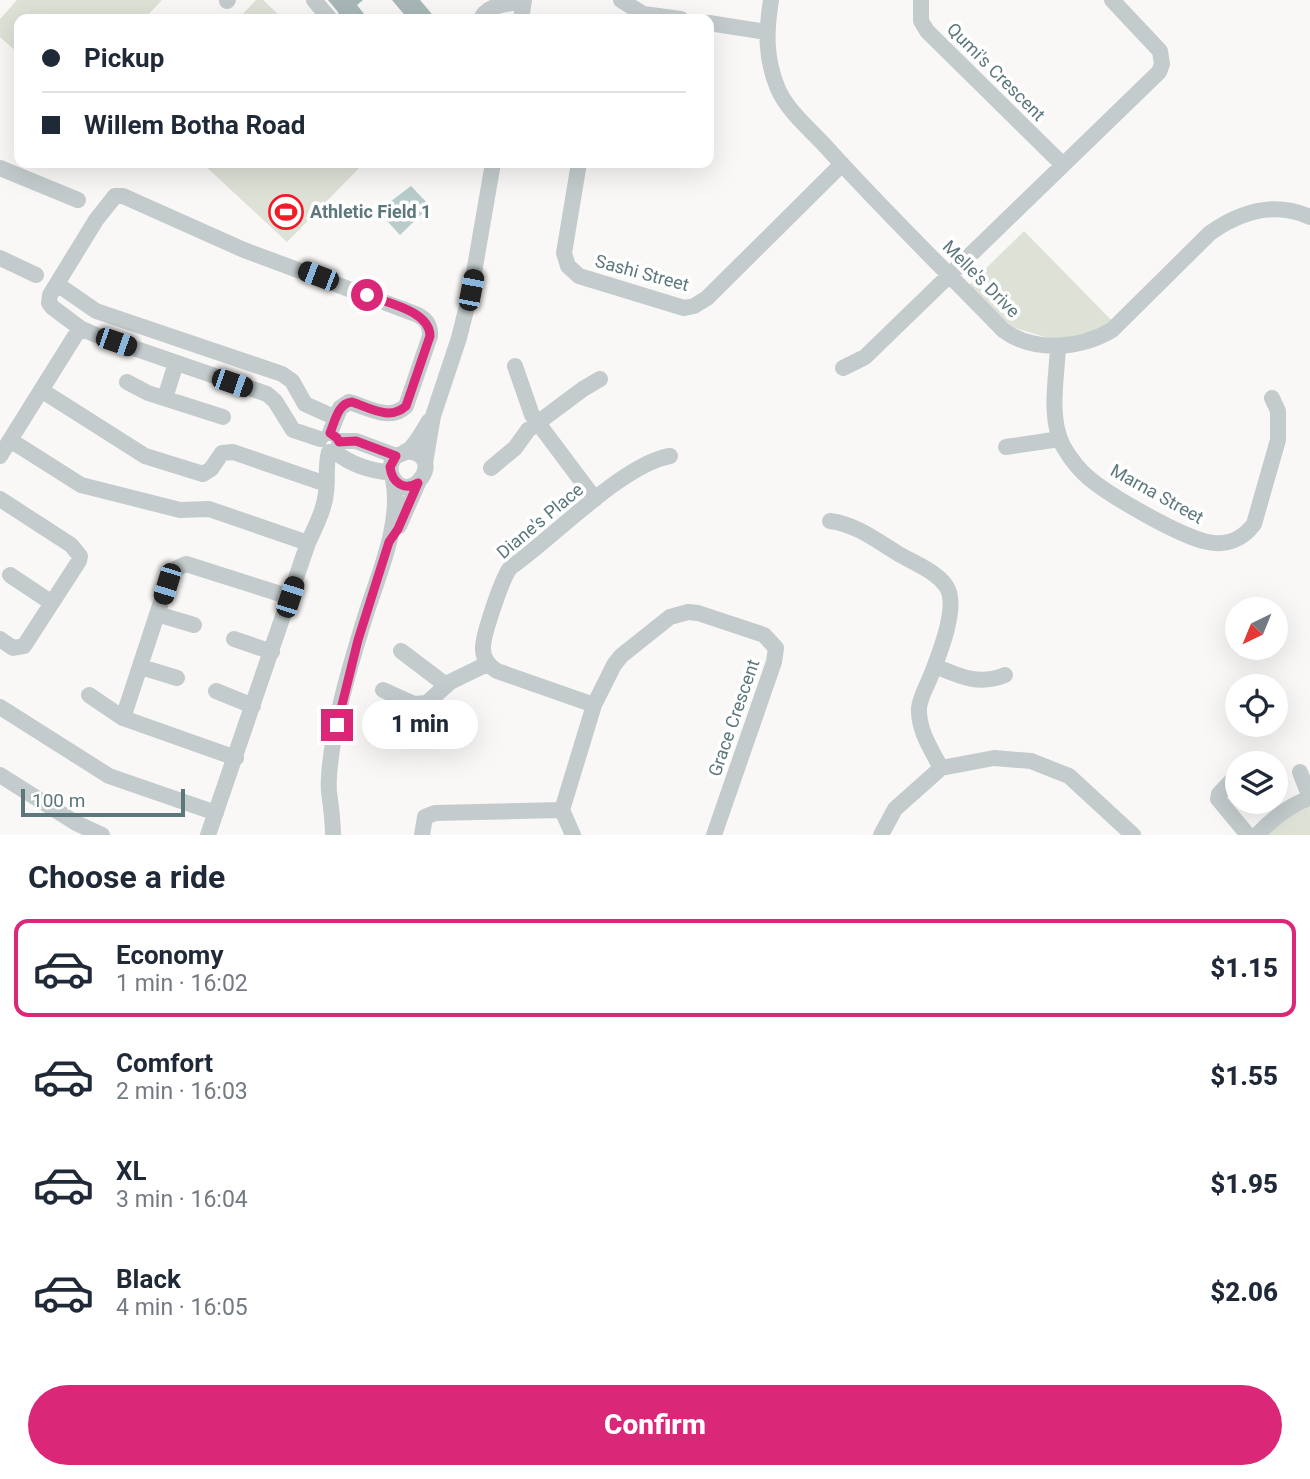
<!DOCTYPE html>
<meta charset="utf-8">
<style>
:root{--surface:#fff;--page:#f6f6f7;--text:#1f2937;--muted:#747a83;--line:#e0e1e3;--accent:#db2777}
body{margin:0;font-family:Roboto,sans-serif;background:var(--page);color:var(--text);height:100vh;display:flex;flex-direction:column;font-size:26px;white-space:nowrap}
*{box-sizing:border-box;margin:0}
p{font-size:23px;color:var(--muted)}
.icon{flex:none;width:38px;height:38px;fill:none;stroke:currentColor;stroke-width:2;stroke-linecap:round;stroke-linejoin:round}
.map{position:relative;height:835px;overflow:hidden}
.sheet{display:flex;flex-direction:column;background:var(--surface);flex:1}
.sheet>*{flex:none}
.top-card{position:absolute;left:14px;top:14px;width:700px;height:154px;border-radius:14px;box-shadow:0 7px 28px #0002;display:grid;align-content:center;height:154px;padding:0 28px;background:var(--surface)}
.needle{width:46px;rotate:223deg}
.fabs{position:absolute;left:1225px;top:597px;display:grid;gap:14px}
.fabs a{display:grid;place-items:center;width:63px;height:63px;border-radius:50%;background:var(--surface);box-shadow:0 7px 28px #0002;font-size:35px}
.scale{position:absolute;left:21px;bottom:18px;width:164px;box-sizing:border-box;padding-left:7px;border:4px solid #5d787d;border-top:0;font-size:19px;line-height:24px;white-space:nowrap;color:#5d787d;-webkit-text-stroke:5px #fff;paint-order:stroke}
.end{position:absolute;width:32px;height:32px;margin:-16px;border:9px solid #db2777;background:#fff;box-shadow:0 0 0 4px #fff}
.from{border-radius:50%}
.bubble{position:absolute;height:49px;border-radius:24px;background:var(--surface);box-shadow:0 7px 28px #0002;font-size:23px;font-weight:800;line-height:49px;text-align:center}
.car{position:absolute;width:21px;height:42px;margin:-21px -10px;border-radius:9px;box-shadow:0 0 5px 2px #0007;background:linear-gradient(#222 24%,#8ab4d8 0 40%,#222 0 76%,#8ab4d8 0 86%,#222 0)}
.top-card b{display:flex;align-items:center;gap:24px;height:66px;font-size:26px}
.top-card b+b{border-top:2px solid var(--line)}
.top-card i{width:18px;height:18px;background:var(--text)}
ul{padding:0;list-style:none}
li{display:flex;align-items:center;gap:21px;height:98px;margin:0 14px 10px;padding:0 14px;border:4px solid transparent;border-radius:14px}
li div{flex:1}
li b{display:block;font-size:26px}
li em{font-style:normal;font-weight:800}
li.selected{border-color:var(--accent)}
li>.icon{width:63px;height:63px;stroke-width:1.5}
h2{padding:0 28px;font-size:32px;line-height:84px}
.button{display:flex;gap:14px;margin-top:auto;padding:14px 28px}
.button a{flex:1;height:80px;border-radius:42px;background:var(--accent);color:#fff;font-size:28px;font-weight:800;line-height:80px;text-align:center}
.map>svg:first-child{display:block}
.green{fill:#dde1d6}
.water{fill:#b9cccc}
.building{fill:#a7b7b8}
.lines{fill:none;stroke-linecap:round;stroke-linejoin:round}
.minor{stroke:#c3cbcc;stroke-width:16}
.route{stroke:#db2777;stroke-width:9}
.labels{text-anchor:middle;stroke-width:7;stroke-linejoin:round;paint-order:stroke}
.street-label{font-size:18px;fill:#5d787d;stroke:#fff}
.poi-label{font-size:18px;font-weight:bold;fill:#5d787d;stroke:#fff;text-anchor:start}
</style>
<div class="map">
<svg width="1310" height="835" viewBox="0 0 1310 835">
<rect width="100%" height="100%" fill="#f9f8f6"/>
<path class="green" d="M17,0H162L144,19H19V54L0,37V19Z
M256,0H263L283,19H238Z
M202,163H364L287,242Z
M1024,231L1119,328L1058,341L1012,327L968,286Z
M1310,807V835H1265L1293,814Z"/>
<path class="water" d="M411,186L430,206L400,235L378,211Z"/>
<path class="building" d="M328,0H363L357,5L368,19H340L338,12Z
M392,0H420L436,19H408Z"/>
<g class="lines">
<path class="minor" d="M314,0L330,19
M621,0L643,14L681,19
M771,0C766,32 765,58 778,89C788,112 812,131 829,150C885,212 945,270 1003,330C1034,353 1080,349 1112,330L1210,233C1240,212 1275,201 1310,217
M921,0V21L927,31L1062,164
M227,1L228,0
M481,19C485,8 499,5 511,3
M521,19L524,0
M709,23L766,32
M579,163L564,253L568,266L579,276L684,308L694,306L707,298L842,164
M0,168L78,200
M0,258L36,275
M57,284L96,311L282,374L292,381L305,404L336,418
M1058,346C1057,377 1048,417 1063,446C1070,458 1080,471 1090,479C1112,497 1181,537 1208,542C1227,546 1243,539 1254,524L1278,440V411L1272,398
M515,366L532,415L595,499
M843,368L865,357L1159,72L1162,64L1160,51L1112,0
M127,382L148,393L223,417
M41,390L145,456L203,474L211,469L222,453L233,452L326,484
M165,398L176,363
M320,439L293,430L275,401L267,394L96,335L80,328L52,307L49,303L50,295L96,220L115,196H123L244,250L413,313C424,317 431,323 430,336L406,406C390,422 368,407 349,402L340,408L330,433
M10,440L81,485L180,510L209,509L308,543
M339,441H356L396,456
M1006,447L1060,439
M334,451C351,465 369,470 391,473
M406,451C450,455 408,510 392,476C390,471 390,465 393,460C396,454 401,455 406,452C416,446 423,430 429,421
M0,456L80,328
M425,463L433,416L459,338L471,290L493,163
M491,468L515,448L528,430L583,389L600,379
M0,499L71,545L80,556L79,561L24,646L13,648L0,639
M830,521C855,524 876,540 897,553C912,562 936,571 946,586C960,605 938,657 930,678C926,687 920,698 919,708C918,730 931,749 941,768
M399,526L418,483
M10,575L52,603
M157,614L194,625
M234,639L272,652
M401,651L446,685
M935,666C959,676 979,686 1005,675
M141,667L177,678
M383,690L414,704L427,703L450,682L487,664
M216,691L253,706
M89,695L123,718
M594,705L497,671C489,666 483,659 483,649C482,637 503,575 511,567C553,538 623,464 670,456
M0,707L109,776L216,813
M236,758L123,718L167,584L175,569L186,564L290,597
M1300,772L1310,798
M0,775L76,823L102,835
M1237,775L1219,794L1218,799L1248,835
M208,835L308,543C315,527 324,511 326,493C328,479 325,466 329,452
M333,835C333,820 331,807 329,792C327,770 336,724 341,702C348,672 357,643 366,614C379,573 402,522 393,479
M422,835L425,817L435,813L562,810
M573,835L562,810L594,705L614,665L621,656L670,617L688,612L698,613L764,635L776,648L774,662L714,835
M881,835L895,809L941,768L994,758L1031,761L1069,776L1133,835
M1257,835C1272,819 1289,805 1310,798"/>
</g>
<g class="lines">
<path class="route" d="M337,725L358,640L389,542L398,529L418,483C404,491 392,483 390,467L396,456L356,441L339,442L337,438L330,433C335,421 338,403 352,402C370,408 390,421 406,406L430,336C430,311 387,303 367,295"/>
</g>
<defs>
<g id="stadium-ring" transform="scale(1.75)"><circle r="9.5" fill="#fff" stroke="#f31b27" stroke-width="1.5"/><path d="M0-5a6.5 5 0 1 0 0 10a6.5 5 0 1 0 0-10ZM-3.5-1.8h7v3.6h-7Z" fill="#f31b27"/></g>
</defs>
<g fill-rule="evenodd">
<use href="#stadium-ring" x="286" y="212"/>
</g>
<g class="labels">
<g class="street-label">
<text transform="translate(996 72) rotate(45)" y="6">Qumi's Crescent</text>
<text transform="translate(642 273) rotate(15)" y="6">Sashi Street</text>
<text transform="translate(981 279) rotate(45)" y="6">Melle's Drive</text>
<text transform="translate(1157 494) rotate(29)" y="6">Marna Street</text>
<text transform="translate(540 521) rotate(-40)" y="6">Diane's Place</text>
<text transform="translate(734 718) rotate(-71)" y="6">Grace Crescent</text>
</g>
<g class="poi-label">
<text x="310" y="218">Athletic Field 1</text>
</g>
</g>
</svg>
<div class="fabs">
<a><svg class="needle" viewBox="-14 -14 28 28"><path d="M0-13l5 13h-10z" fill="#e53935"/><path d="M0 13l5-13h-10z" fill="#747a83"/></svg></a>
<a><svg class="icon" aria-label="locate" viewBox="0 0 24 24"><circle cx="12" cy="12" r="6"/><path d="M12 2v4M12 18v4M2 12h4M18 12h4"/></svg></a>
<a><svg class="icon" aria-label="layers" viewBox="0 0 24 24"><path d="M12 4l9 5-9 5-9-5zM3 14l9 5 9-5"/></svg></a>
</div>
<div class="scale">100 m</div>
<i class="end from" style="left:367px;top:295px"></i>
<i class="end" style="left:337px;top:725px"></i>
<div class="bubble" style="left:362px;top:700px;width:116px">1 min</div>
<i class="car" style="left:318px;top:276px;rotate:291deg"></i>
<i class="car" style="left:471px;top:290px;rotate:11deg"></i>
<i class="car" style="left:116px;top:342px;rotate:109deg"></i>
<i class="car" style="left:232px;top:383px;rotate:109deg"></i>
<i class="car" style="left:167px;top:584px;rotate:197deg"></i>
<i class="car" style="left:290px;top:597px;rotate:18deg"></i>
<div class="top-card">
<b><i class="from"></i>Pickup</b>
<b><i></i>Willem Botha Road</b>
</div>
</div>
<section class="sheet">
<h2>Choose a ride</h2>
<ul>
<li class="selected"><svg class="icon" aria-label="car" viewBox="0 0 24 24"><path d="M5 17H2v-5l4-1 3-4h7l3 4 3 1v5h-3M9 17h6M6 11h13"/><circle cx="7" cy="17" r="2"/><circle cx="17" cy="17" r="2"/></svg><div><b>Economy</b><p>1 min · 16:02</p></div><em>$1.15</em></li>
<li><svg class="icon" aria-label="car" viewBox="0 0 24 24"><path d="M5 17H2v-5l4-1 3-4h7l3 4 3 1v5h-3M9 17h6M6 11h13"/><circle cx="7" cy="17" r="2"/><circle cx="17" cy="17" r="2"/></svg><div><b>Comfort</b><p>2 min · 16:03</p></div><em>$1.55</em></li>
<li><svg class="icon" aria-label="car" viewBox="0 0 24 24"><path d="M5 17H2v-5l4-1 3-4h7l3 4 3 1v5h-3M9 17h6M6 11h13"/><circle cx="7" cy="17" r="2"/><circle cx="17" cy="17" r="2"/></svg><div><b>XL</b><p>3 min · 16:04</p></div><em>$1.95</em></li>
<li><svg class="icon" aria-label="car" viewBox="0 0 24 24"><path d="M5 17H2v-5l4-1 3-4h7l3 4 3 1v5h-3M9 17h6M6 11h13"/><circle cx="7" cy="17" r="2"/><circle cx="17" cy="17" r="2"/></svg><div><b>Black</b><p>4 min · 16:05</p></div><em>$2.06</em></li>
</ul>
<div class="button"><a>Confirm</a></div>
</section>
